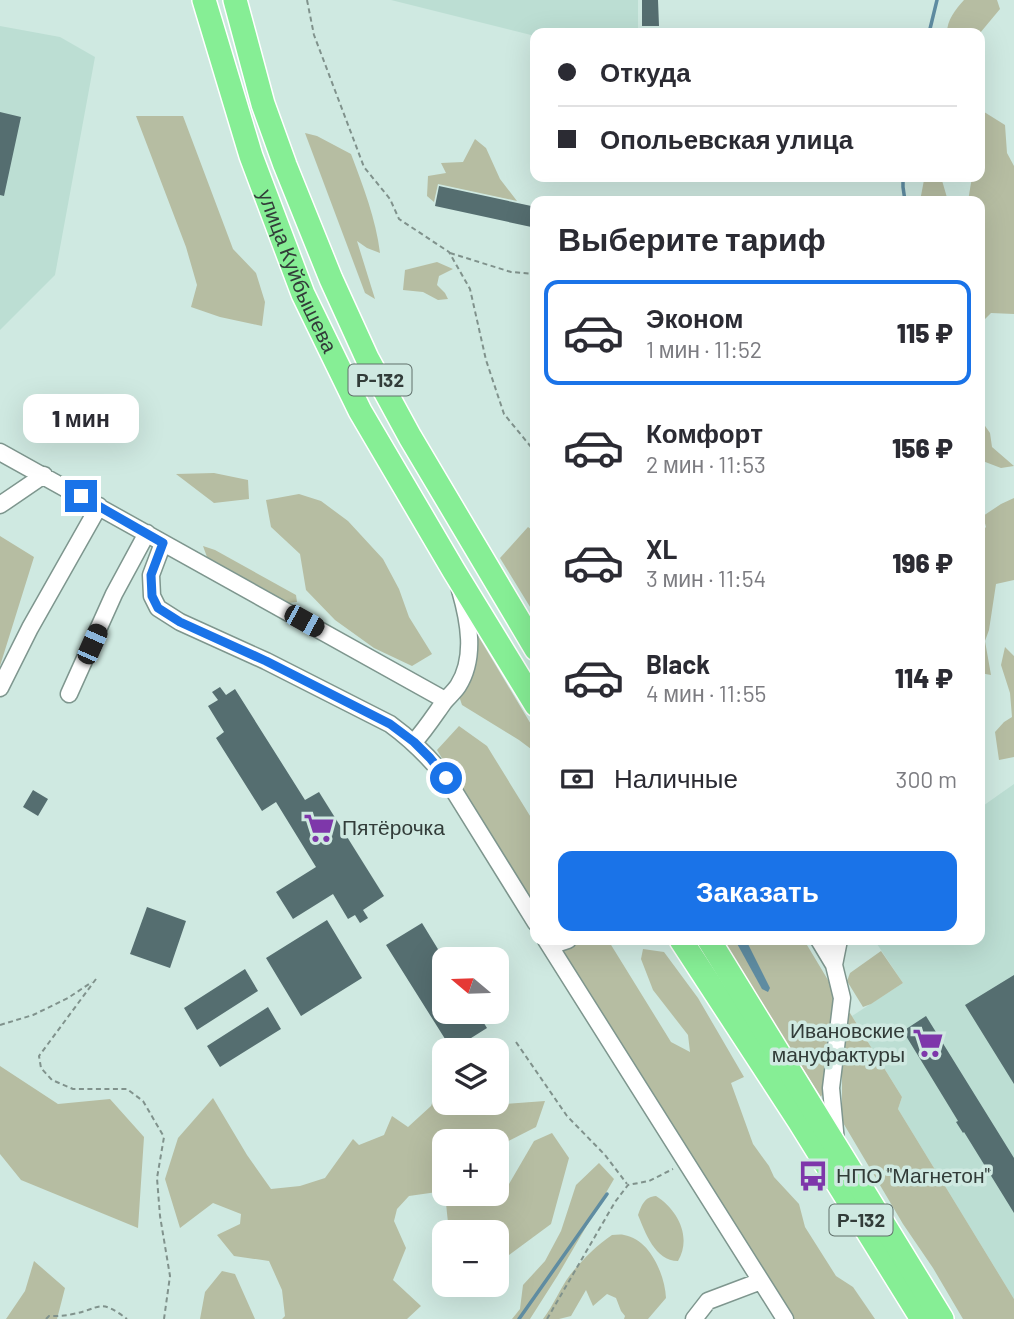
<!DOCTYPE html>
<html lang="ru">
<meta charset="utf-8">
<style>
:root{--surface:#fff;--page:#f2f2f3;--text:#2b2b33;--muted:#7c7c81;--line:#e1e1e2;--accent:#1a73e8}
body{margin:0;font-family:Barlow,sans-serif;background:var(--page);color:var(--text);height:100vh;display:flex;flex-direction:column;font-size:26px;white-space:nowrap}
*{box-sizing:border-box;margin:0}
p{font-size:23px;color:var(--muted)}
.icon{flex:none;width:38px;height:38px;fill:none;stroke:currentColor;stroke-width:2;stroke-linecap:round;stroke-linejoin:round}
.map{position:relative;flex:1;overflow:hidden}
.side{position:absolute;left:530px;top:196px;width:455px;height:749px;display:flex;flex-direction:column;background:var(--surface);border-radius:14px;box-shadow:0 7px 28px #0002}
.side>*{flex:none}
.top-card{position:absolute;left:530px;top:28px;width:455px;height:154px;border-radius:14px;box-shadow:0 7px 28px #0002;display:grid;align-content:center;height:154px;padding:0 28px;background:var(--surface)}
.needle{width:46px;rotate:289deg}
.buttons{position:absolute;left:432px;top:947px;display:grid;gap:14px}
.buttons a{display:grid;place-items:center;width:77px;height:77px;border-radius:14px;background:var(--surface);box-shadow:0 7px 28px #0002;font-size:35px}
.end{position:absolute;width:32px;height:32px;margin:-16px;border:9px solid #1a73e8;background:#fff;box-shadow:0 0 0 4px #fff}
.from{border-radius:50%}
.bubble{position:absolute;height:49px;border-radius:14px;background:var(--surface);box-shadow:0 7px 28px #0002;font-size:23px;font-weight:800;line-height:49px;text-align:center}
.car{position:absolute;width:21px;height:42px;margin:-21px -10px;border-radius:9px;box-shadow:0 0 5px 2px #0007;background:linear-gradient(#222 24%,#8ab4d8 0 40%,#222 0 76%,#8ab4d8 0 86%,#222 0)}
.top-card b{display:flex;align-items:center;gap:24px;height:66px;font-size:26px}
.top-card b+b{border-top:2px solid var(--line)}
.top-card i{width:18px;height:18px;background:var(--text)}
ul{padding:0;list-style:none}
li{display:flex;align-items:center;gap:21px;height:105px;margin:0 14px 10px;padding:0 14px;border:4px solid transparent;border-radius:14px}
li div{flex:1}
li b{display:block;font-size:26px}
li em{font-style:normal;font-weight:800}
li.selected{border-color:var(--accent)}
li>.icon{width:63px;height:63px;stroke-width:1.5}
h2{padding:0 28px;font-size:32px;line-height:84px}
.pay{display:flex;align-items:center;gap:18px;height:77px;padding:0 28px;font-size:26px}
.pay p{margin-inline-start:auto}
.action{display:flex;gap:14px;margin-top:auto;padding:14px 28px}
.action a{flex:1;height:80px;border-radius:14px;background:var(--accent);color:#fff;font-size:28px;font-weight:800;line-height:80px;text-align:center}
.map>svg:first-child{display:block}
.built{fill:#bcded3}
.green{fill:#b6bda2}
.water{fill:#5f8ca1}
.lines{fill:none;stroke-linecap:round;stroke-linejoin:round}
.stream{stroke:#5f8ca1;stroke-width:3.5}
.building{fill:#556e70}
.minor-casing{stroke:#7e968e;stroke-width:19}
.highway-casing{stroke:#fff;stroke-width:26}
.path{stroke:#80928c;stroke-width:2;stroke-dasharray:5 3.5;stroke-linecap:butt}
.minor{stroke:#fff;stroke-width:16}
.highway{stroke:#86ee95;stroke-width:23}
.route{stroke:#1a73e8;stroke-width:9}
.labels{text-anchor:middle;stroke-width:7;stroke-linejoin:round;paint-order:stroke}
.shield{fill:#cfe9e1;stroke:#61706b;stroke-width:2}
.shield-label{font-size:19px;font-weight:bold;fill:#323c39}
.street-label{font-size:21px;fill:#323c39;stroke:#cfe9e1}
.poi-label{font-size:21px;fill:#323c39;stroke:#cfe9e1;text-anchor:start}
</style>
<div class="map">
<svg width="1014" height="1319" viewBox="0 0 1014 1319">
<rect width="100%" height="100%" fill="#cfe9e1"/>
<path class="built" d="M391,0H638V33H536L535,36Z
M0,26L60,37L95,57L55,275L0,330Z
M1014,784V1299L898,1109L902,1097L852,1016L903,983L877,944L880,940H980V808Z"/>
<path class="green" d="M964,0H997L1000,9L980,33H947C947,20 955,10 964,0Z
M981,110L1005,125L1007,153L1014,166V314L991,313L980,324V201H968L972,177H980Z
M136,116H183L233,249L256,273L265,302L262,326L220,317L191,307L197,285L186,247Z
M305,133L317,136L351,154C363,186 376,219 380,253L367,248L357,241L375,299L365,293Z
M475,139L486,148L500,179L517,201L438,184L434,202L427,196L428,176L446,173L441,163L463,162Z
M935,177H941L948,201H920L924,180Z
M437,262L453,269L439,276L437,285L445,293L448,299L438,300L423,292L403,290L405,270Z
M980,366L984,393L983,423L990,433L992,447L1014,466L1001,468L980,460Z
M214,473L248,480L249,499L214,503L176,474Z
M299,494L321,501L348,521L383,559L399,589L409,617L432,654L412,666L374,648L335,620L306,590L300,554L271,527L266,500Z
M1014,498V580L996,584L989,630L985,641L991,675L980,673V533L986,527L983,516L1001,504Z
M528,527L535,532V615L500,558Z
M0,536L34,557L0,666Z
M203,546L215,550L296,595L297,602L289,603L207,557Z
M474,629L535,731V752L519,740L462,705L459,696C478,677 480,654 474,629Z
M1005,647L1014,656V757L999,760L995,732L1004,722L1012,717L1010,693L1001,665Z
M459,726L487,746L535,824V912L437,750Z
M552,940H608L671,1042L690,1052L688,1035L653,990L641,959L643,949L664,952L698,998L744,1077L731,1083L753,1144L769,1166L774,1177L799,1204L805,1227L836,1276L853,1287L875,1319H791Z
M721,940H804L834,990L822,1095L821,1097Z
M881,951L903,983L871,1004L863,1007L847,981L850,973Z
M846,1013H850L902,1097L898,1109L1014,1299V1319H963L933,1268L903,1224L842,1121V1068Z
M0,1066L58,1104L110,1099L144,1137L138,1228L21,1180L0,1154Z
M444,1084V1102L491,1103L493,1105L545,1101L536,1127L497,1147V1141H444V1191L409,1196L397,1209L394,1221L406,1248L393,1280L421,1306L407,1319H282L285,1316L282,1290L269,1261L234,1256L217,1235L240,1224L241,1214L213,1203L180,1228L165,1179L178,1138L213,1098L247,1155L271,1189L300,1186L325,1178L353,1139L359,1145L384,1135L392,1116L408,1127L431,1106L437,1090Z
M552,1133L569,1158L551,1224L505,1258L497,1259V1232H449L445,1194H497V1188L509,1184L534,1141Z
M599,1163L614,1179L558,1275L530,1319H512L520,1309L523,1285L545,1261L561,1231L576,1185Z
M656,1196C678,1210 692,1237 678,1261C655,1261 645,1232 638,1215C642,1205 644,1197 656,1196Z
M612,1235C616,1235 620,1234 624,1235C650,1239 665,1275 666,1298L648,1319H624L625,1316L621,1311L616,1298L607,1294L593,1306L586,1290L571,1316L559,1319H543C554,1305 560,1288 570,1275C582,1260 597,1245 612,1235Z
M34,1261L65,1288L57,1319H6L25,1291Z
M222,1271L235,1274L255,1319H200L205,1292Z"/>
<path class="water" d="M735,940H746L770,988L768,992L762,989Z"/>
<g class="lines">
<path class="stream" d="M929,33L937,0
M903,177V187L905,201
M519,1319L607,1194"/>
</g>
<path class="building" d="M642,0H658L659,26H642Z
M0,112L21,117L4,196L0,195Z
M439,186L536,207V228L435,206Z
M220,687L226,695L235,689L305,800L319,792L384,896L363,910L368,918L360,923L355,915L348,919L333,894L293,919L276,892L316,867L276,802L262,811L216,738L224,732L208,706L218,700L212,692Z
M33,790L48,799L38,816L23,807Z
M147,907L186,921L170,968L130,954Z
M327,920L362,978L301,1016L266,958Z
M422,923L444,959V1012H477L487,1028L452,1050L386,945Z
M245,969L258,991L197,1030L184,1008Z
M1014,975V1084L965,1005Z
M268,1007L281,1029L220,1067L207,1046Z
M926,1016L1014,1158V1213L964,1132L963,1133L956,1122L958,1121L903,1031Z"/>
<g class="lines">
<g class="minor-casing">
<path id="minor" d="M0,452L445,700
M0,505L44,475
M163,543L151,575L152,596L158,608L180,622L266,661L390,724C412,740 429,757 446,778L536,923
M0,688L30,628L99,506
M69,694L114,594L147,533
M414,742C425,730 434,716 444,702C448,697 454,692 458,686C476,658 469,621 460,590
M546,940L785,1319
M819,940L834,965L842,998L831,1088L836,1142
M550,946L568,940
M834,965L839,940
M694,1319L708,1301L761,1281"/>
</g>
<g class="highway-casing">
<g id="highway">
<path id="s1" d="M204,0L251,156L303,294L360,411L454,571L536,705"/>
<path d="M235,0L263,104L285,165L331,279L367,358L410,437L536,649"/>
<path d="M681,940L799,1121L922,1319"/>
<path d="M709,940L942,1319"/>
</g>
</g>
<path class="path" d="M307,0L314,35L364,167L390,199L399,219L449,252L470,289L486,360L504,414L536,453
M450,253L511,272L536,274
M96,979L39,1056L41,1068L52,1080L73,1089H127L143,1101L164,1137L157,1178L160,1216L170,1276L164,1319
M0,1025L33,1015L68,998L92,982
M516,1042L567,1116L605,1155L627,1184
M46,1319L49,1316C57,1316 65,1316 73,1314C101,1309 98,1297 127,1319
M547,1319L615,1202L628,1185L649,1181L673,1169"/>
<use href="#minor" class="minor"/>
<use href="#highway" class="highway"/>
</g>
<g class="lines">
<path class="route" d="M81,496L163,543L151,575L152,596L158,608L180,622L266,661L390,724L414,742L430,758L446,778"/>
</g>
<defs>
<g id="supermarket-bare" transform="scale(2.415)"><path d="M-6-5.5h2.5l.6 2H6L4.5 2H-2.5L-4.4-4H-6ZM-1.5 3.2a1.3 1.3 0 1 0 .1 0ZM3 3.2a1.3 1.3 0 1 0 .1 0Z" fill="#7e37aa" stroke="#cfe9e1" stroke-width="2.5" paint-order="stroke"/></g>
<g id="bus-bare" transform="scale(2.415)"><path d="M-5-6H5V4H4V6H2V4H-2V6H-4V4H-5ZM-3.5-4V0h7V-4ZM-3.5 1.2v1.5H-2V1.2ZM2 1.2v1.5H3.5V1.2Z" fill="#7e37aa" stroke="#cfe9e1" stroke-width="2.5" paint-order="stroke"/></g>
</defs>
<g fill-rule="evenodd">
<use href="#supermarket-bare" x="319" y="828"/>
<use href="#supermarket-bare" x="928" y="1043"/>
<use href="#bus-bare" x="813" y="1176"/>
</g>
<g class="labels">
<g class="shield">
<rect x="348.5" y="364.5" width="63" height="31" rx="5"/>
<rect x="829.5" y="1204.5" width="63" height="31" rx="5"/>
</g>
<g class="shield-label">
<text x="380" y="387">Р-132</text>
<text x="861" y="1227">Р-132</text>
</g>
<g class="street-label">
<text dy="7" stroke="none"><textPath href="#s1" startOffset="287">улица Куйбышева</textPath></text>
</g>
<g class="poi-label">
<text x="342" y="835">Пятёрочка</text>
<text x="905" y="1038" text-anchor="end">Ивановские<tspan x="905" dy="24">мануфактуры</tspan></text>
<text x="836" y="1183">НПО "Магнетон"</text>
</g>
</g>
</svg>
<div class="buttons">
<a><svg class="needle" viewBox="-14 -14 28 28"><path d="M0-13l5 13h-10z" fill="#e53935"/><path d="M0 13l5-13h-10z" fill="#7c7c81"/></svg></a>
<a><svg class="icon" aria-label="layers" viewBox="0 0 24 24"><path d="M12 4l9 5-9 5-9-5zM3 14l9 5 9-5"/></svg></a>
<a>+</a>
<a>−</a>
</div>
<i class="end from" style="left:446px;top:778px"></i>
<i class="end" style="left:81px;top:496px"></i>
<div class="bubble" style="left:23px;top:394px;width:116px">1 мин</div>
<i class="car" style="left:304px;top:621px;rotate:119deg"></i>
<i class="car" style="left:92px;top:644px;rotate:24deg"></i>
<div class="top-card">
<b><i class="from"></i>Откуда</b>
<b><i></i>Опольевская улица</b>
</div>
<section class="side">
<h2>Выберите тариф</h2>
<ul>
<li class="selected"><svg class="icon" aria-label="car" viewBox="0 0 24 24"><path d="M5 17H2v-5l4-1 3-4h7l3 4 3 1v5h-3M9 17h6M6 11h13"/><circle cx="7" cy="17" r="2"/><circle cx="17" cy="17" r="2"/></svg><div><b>Эконом</b><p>1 мин · 11:52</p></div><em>115 ₽</em></li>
<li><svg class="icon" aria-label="car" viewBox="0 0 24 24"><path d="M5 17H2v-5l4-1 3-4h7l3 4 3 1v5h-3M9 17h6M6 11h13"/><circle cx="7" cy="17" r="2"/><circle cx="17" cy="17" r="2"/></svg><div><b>Комфорт</b><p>2 мин · 11:53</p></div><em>156 ₽</em></li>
<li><svg class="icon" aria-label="car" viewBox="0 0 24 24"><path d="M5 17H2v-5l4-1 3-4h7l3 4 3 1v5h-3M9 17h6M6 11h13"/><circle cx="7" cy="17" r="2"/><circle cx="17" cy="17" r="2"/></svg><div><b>XL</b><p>3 мин · 11:54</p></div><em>196 ₽</em></li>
<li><svg class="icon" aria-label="car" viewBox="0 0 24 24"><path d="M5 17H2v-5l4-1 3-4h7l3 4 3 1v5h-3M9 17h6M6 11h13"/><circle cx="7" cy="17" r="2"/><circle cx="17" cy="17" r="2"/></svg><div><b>Black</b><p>4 мин · 11:55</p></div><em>114 ₽</em></li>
</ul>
<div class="pay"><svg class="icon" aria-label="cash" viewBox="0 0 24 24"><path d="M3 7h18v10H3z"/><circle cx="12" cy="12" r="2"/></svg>Наличные<p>300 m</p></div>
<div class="action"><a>Заказать</a></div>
</section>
</div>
